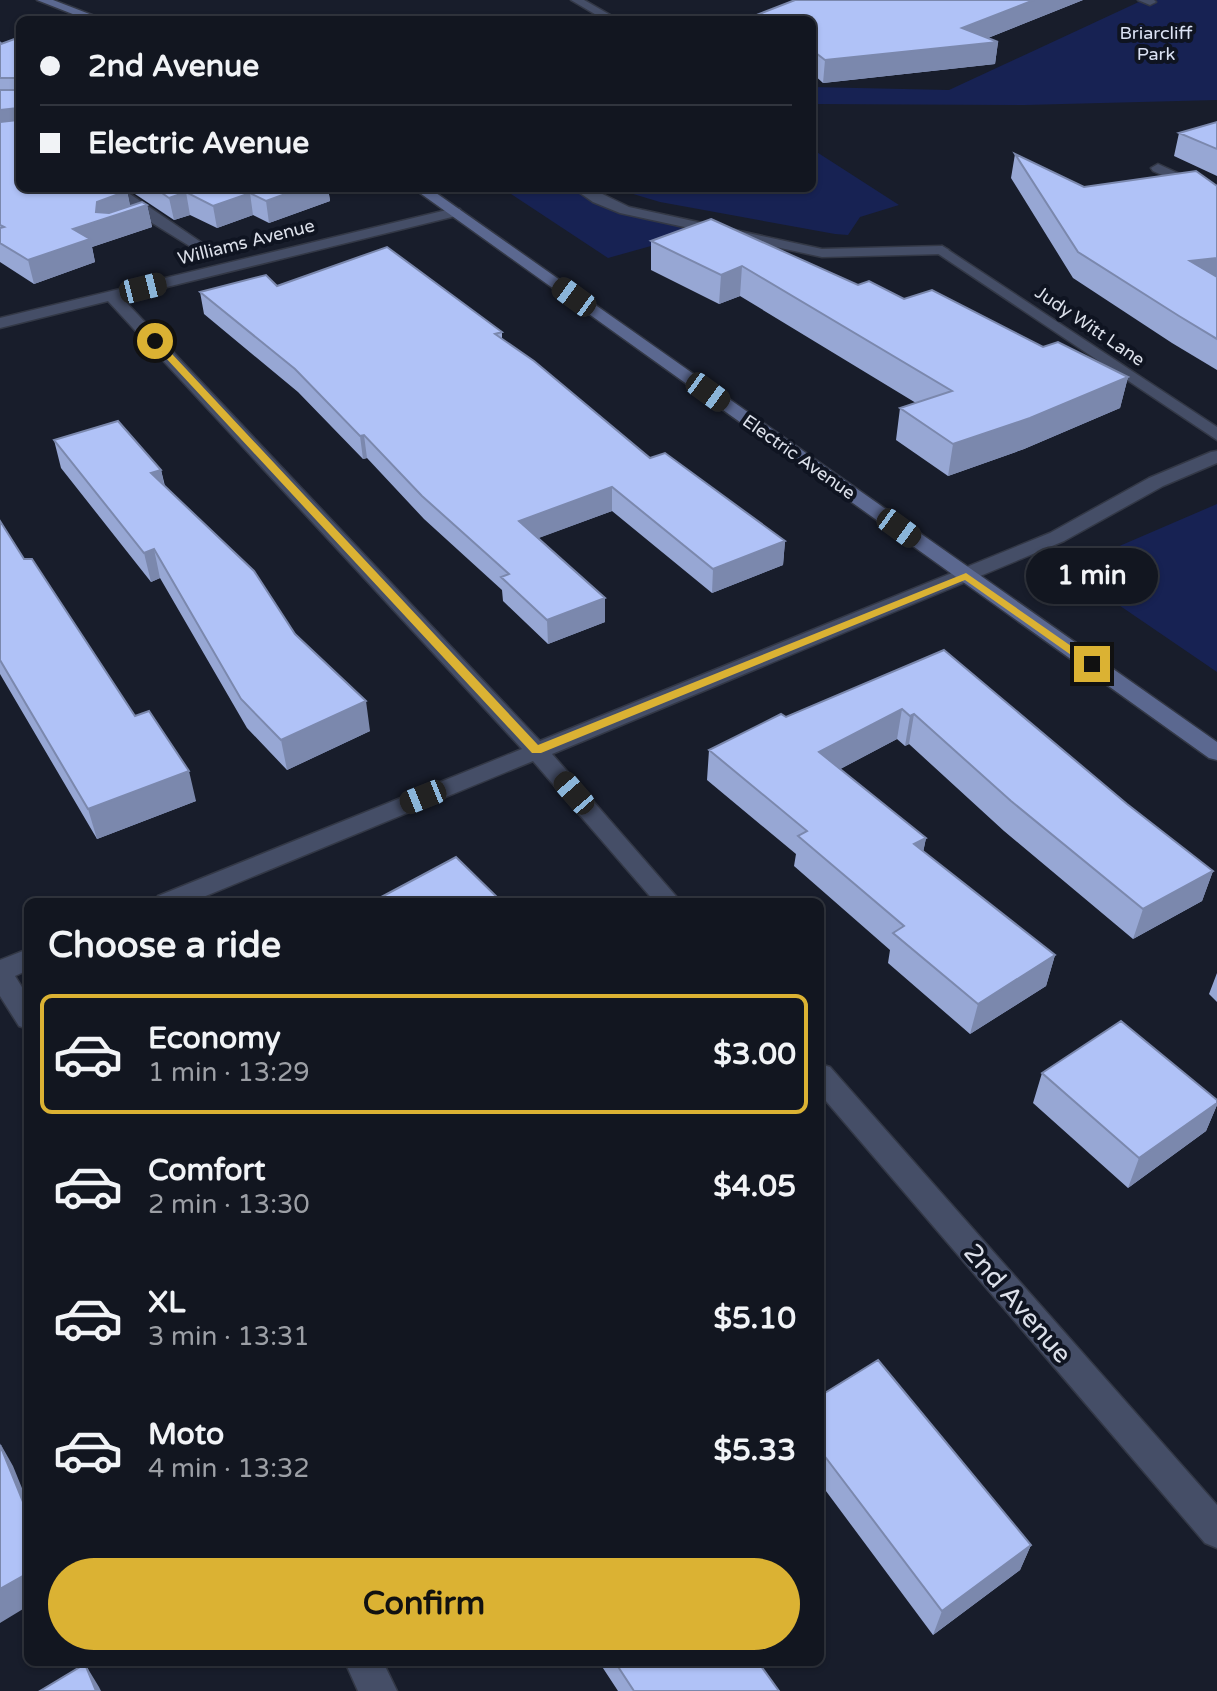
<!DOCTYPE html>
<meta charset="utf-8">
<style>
:root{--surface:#121620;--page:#1b1f29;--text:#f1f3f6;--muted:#9c9fa5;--line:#31353e;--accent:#dbb233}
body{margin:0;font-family:"Varela Round",sans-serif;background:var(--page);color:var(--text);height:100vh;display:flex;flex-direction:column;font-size:30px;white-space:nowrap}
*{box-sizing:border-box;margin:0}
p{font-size:26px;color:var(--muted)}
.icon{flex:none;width:44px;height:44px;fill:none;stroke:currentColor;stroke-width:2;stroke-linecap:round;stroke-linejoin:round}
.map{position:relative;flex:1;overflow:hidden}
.panel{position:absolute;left:24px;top:898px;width:800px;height:768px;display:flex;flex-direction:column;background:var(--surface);border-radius:12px;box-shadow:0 2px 6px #0004,0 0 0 2px var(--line)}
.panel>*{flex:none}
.banner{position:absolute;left:16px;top:16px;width:800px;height:176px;border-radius:12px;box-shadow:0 2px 6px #0004,0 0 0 2px var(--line);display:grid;align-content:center;height:176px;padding:0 24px;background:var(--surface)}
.end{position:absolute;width:36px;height:36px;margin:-18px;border:10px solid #dbb233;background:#111;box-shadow:0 0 0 4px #111}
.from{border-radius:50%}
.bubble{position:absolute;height:56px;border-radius:28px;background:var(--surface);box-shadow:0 2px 6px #0004,0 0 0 2px var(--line);font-size:26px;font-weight:800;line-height:56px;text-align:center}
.car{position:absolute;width:24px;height:48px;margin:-24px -12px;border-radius:10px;box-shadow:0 0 6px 2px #0007;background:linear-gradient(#222 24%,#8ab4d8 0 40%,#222 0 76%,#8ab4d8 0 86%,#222 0)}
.banner b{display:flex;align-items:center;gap:28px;height:76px;font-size:30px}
.banner b+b{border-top:2px solid var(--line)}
.banner i{width:20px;height:20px;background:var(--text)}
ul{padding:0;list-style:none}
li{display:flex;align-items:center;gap:24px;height:120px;margin:0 16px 12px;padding:0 8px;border:4px solid transparent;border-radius:12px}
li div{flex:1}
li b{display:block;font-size:30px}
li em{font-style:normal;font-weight:800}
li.selected{border-color:var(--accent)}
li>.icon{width:72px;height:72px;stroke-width:1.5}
h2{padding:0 24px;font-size:36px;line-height:96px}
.button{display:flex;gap:16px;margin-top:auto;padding:16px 24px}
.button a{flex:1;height:92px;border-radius:48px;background:var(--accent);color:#111;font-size:32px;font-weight:800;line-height:92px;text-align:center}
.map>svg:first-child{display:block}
.green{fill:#172253}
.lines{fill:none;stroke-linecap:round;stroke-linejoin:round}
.lane-casing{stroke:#333846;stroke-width:3}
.street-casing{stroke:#333846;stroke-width:3}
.secondary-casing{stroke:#333846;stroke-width:3}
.lane{fill:#454e67;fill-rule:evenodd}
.street{fill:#454e67;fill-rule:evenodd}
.secondary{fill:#5b6890;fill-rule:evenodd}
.wall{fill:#97a7d4}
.shaded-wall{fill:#7b88ad}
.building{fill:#b0c2f7;stroke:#7b88ad;stroke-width:2}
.route{fill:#dbb233}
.labels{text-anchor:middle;stroke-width:8;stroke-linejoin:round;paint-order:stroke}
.far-park-label{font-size:18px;fill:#dbe2f4;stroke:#0f1421}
.far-street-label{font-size:18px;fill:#dce0ea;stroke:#0f1421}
.near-street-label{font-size:26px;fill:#dce0ea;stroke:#0f1421}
</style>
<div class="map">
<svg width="1217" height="1691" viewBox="0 0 1217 1691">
<rect width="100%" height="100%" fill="#181d2b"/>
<path class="green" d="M1143,0H1217V100L1025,105L812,104V87L949,90Z
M812,149L899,205L860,217L848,235L835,234L660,202L613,188H812Z
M502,188H576L609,204L719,227L608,258Z
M1217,504V672L1066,569Z"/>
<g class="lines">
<g class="lane-casing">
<path id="lane" d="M1158,164L1217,191V200L1153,171L1151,168Z
M573,188H590L629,207L822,249L942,246L949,250L942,254L822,257L620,213L593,202Z"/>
</g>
<g class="street-casing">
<path id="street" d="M571,0H584L619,20H605Z
M1138,0H1154L1156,2L1150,5Z
M106,188H121L208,247L206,250H196L128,208Z
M455,208L460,209V215L122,298L540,741L1050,533L1149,478L1211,452L1217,451V463L1163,486L1064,541L552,754L681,902H655L533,761L191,902H155L158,896L522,749L108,301L0,328V318Z
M942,246L1217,427V440L937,253L935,250Z
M28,949V970L15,976L28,997V1029L19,1026L0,996V960Z
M820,1064L830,1067L1217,1505V1548L1205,1543L820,1094Z
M345,1662H383L397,1691H358Z"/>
</g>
<g class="secondary-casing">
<path id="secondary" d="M37,0H53L105,20H88Z
M413,188H429L1217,742V760L1209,758Z"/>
</g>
<use href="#lane" class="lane"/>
<use href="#street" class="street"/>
<use href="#secondary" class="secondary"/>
</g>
<path class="wall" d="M795,0H1083L988,38L998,42L995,64L823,83L812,73V20Z
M20,37V188L127,191L130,206L147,205L152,227L92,247L95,262L34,284L0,262V42L1,44Z
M1217,122V176L1174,156L1179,133Z
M1015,154L1084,187L1217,186V370L1172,343L1073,278L1011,178Z
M126,188H328L330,201L269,223L253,215L217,228L190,215L174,220Z
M651,241L858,285L904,299L1128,377L1120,408L1024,449L948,476L896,440L900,408L916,403L740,296L719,304L651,270Z
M277,286L502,332V339L650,458L785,541L783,565L712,593L612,511L538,538L605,598V622L548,644L503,601L502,590L424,519L367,458L363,459L298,392L204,314L200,292Z
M54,440L161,470L165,486L295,634L370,731L287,770L247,728L160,578L151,582L61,468Z
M0,521L24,559L196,801L97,839L0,674Z
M944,650L1127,804L1213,871L1202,901L1133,939L1004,831L909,744L905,746L897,739L840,769L926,838L923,852L1055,955L1046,986L970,1034L888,963L890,950L794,866L796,854L707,780L709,750Z
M1217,973V1002L1209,994Z
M1042,1073L1217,1100V1105L1206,1131L1128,1188L1033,1103Z
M820,1396L1031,1545L1020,1570L933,1635L820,1483Z
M599,1662H758L779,1691H618Z"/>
<path class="shaded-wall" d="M1034,0H1083L970,45L998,42L995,64L823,83L825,60L962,28Z
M17,108L20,121L0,132V110Z
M302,188H328L330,201L269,223L266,201Z
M127,191L131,210L147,205L152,227L92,247L95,262L34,284L28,260L96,212L97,202Z
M186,192L190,215L174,220L169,198Z
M250,193L253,215L217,228L213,206Z
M1217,258V283L1190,261Z
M742,266L740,296L719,304L721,275Z
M1128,377L1120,408L1024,449L948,476L953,444Z
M364,435L367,458L363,459L360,436Z
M161,470L167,498L151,473Z
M612,487V511L520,545L519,521Z
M785,541L783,565L712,593L713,569Z
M154,549L160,578L151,582L144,553Z
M605,598V622L548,644L547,620Z
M366,701L370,731L287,770L281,740Z
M902,709L897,739L816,782L819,752Z
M914,714L909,744L905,746L910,716Z
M189,771L196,801L97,839L88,809Z
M926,838L920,868L914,844Z
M1213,871L1202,901L1133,939L1143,909Z
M1055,955L1046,986L970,1034L978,1004Z
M1217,1103V1105L1206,1131L1128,1188L1139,1158Z
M0,1443L13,1466L28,1503V1514Z
M1031,1545L1020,1570L933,1635L942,1611Z
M28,1573V1606L0,1623V1589Z
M85,1664L99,1687L101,1691H96Z"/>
<path class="building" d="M795,0H1034L962,28L998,42L825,60L812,50V20H744Z
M20,37V188H123L127,191L97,202L96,212L109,213L142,202L147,205L73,229L90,239L28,260L0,243V228L4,227L0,225V122L17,120V108L0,110V90H17V78H0V42L1,44Z
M1217,122V149L1179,133Z
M1015,154L1084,187L1196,171L1217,186V258L1190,261L1217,277V339L1179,316L1078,252Z
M155,188H302L266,201L250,193L213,206L186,192L169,198Z
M711,219L858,285L869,281L904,299L932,290L1043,347L1058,342L1128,377L1030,418L953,444L900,408L952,391L742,266L721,275L651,241Z
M387,247L502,332L495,334L534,361L650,458L665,453L785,541L713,569L612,487L519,521L605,598L547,620L501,577L509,574L422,496L364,435L360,436L295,369L200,292L266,275L277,286Z
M118,421L161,470L151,473L254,571L295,634L366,701L281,740L241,699L154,549L144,553L54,440Z
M0,521L24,559H32L135,716L149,711L189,771L88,809L0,660Z
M944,650L1127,804L1213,871L1143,909L1011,801L914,714L910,716L902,709L819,752L926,838L914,844L1055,955L978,1004L893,933L904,926L798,836L807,831L709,750L781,714L786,717Z
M456,857L502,902H372Z
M1121,1021L1217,1100V1103L1139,1158L1042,1073Z
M878,1360L1031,1545L942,1611L820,1450V1396Z
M0,1445L28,1514V1573L0,1589Z
M615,1662H758L779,1691H634Z
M85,1664L96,1691H40Z"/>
<path class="route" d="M152,339H158L538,745L966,573L1097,664L1088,667L965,580L541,753H532L152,343Z"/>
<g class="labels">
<g class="far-park-label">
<text x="1156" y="39">Briarcliff<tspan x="1156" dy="21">Park</tspan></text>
</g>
<g class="far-street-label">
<text transform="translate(246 242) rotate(-14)" y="6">Williams Avenue</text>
<text transform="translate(1090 326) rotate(34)" y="6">Judy Witt Lane</text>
<text transform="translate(799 457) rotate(35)" y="6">Electric Avenue</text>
</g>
<g class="near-street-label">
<text transform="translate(1018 1303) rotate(49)" y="9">2nd Avenue</text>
</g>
</g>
</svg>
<i class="end from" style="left:155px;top:341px"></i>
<i class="end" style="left:1092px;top:664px"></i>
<div class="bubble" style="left:1026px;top:548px;width:132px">1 min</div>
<i class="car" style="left:143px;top:288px;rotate:76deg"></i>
<i class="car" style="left:574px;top:297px;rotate:306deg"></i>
<i class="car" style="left:708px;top:392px;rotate:126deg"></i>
<i class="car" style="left:899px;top:528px;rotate:126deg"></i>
<i class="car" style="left:574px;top:793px;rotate:319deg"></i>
<i class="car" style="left:423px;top:797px;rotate:248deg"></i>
<div class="banner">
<b><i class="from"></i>2nd Avenue</b>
<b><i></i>Electric Avenue</b>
</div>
<section class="panel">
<h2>Choose a ride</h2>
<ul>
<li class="selected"><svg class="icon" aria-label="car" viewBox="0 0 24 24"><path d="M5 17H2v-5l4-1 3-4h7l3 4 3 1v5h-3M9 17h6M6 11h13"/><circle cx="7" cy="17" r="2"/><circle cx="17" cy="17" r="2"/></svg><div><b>Economy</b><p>1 min · 13:29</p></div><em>$3.00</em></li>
<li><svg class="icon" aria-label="car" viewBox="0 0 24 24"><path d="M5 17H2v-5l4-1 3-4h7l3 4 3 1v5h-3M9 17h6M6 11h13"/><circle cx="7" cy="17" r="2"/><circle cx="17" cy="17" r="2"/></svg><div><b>Comfort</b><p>2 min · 13:30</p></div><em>$4.05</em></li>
<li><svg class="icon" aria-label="car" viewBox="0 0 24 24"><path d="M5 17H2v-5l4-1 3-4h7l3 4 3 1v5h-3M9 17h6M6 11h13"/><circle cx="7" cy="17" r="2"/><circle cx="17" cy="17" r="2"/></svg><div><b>XL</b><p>3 min · 13:31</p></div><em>$5.10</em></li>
<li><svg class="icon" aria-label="car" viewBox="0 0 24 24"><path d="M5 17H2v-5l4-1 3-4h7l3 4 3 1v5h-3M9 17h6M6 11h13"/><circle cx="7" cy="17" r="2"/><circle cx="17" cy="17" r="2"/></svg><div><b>Moto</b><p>4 min · 13:32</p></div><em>$5.33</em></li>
</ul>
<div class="button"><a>Confirm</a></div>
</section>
</div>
